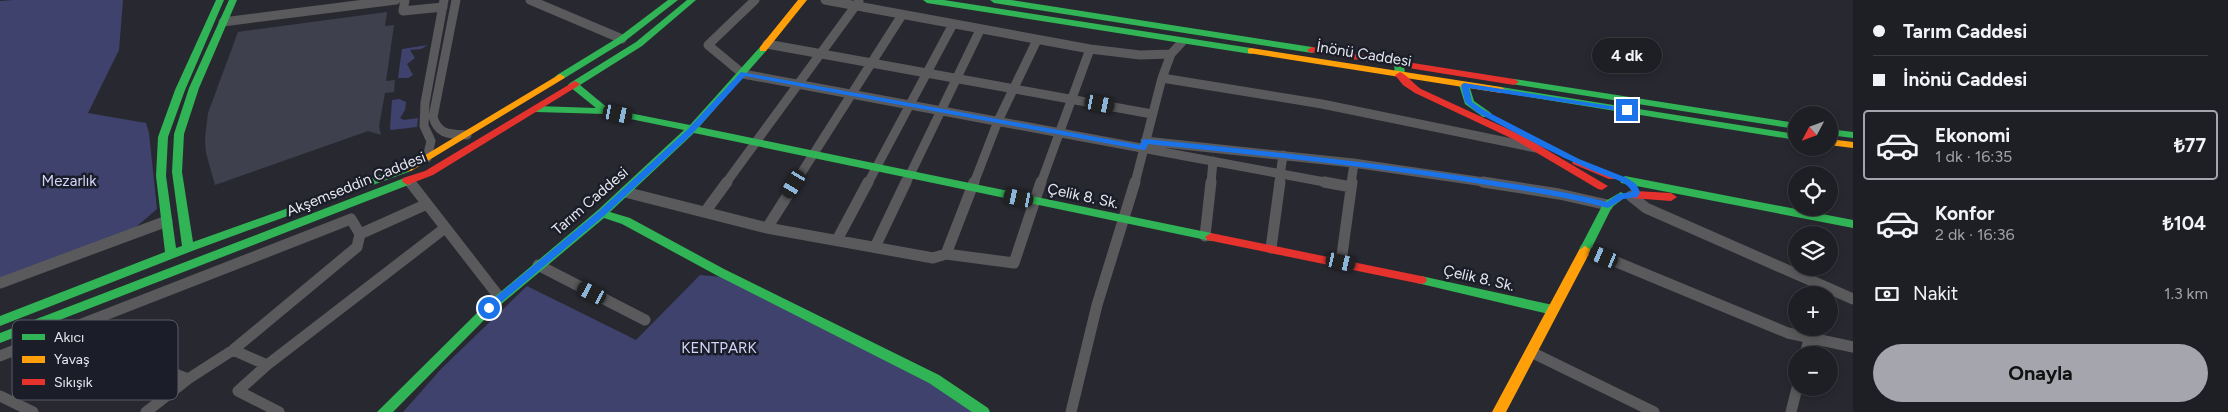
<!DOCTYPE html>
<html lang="tr">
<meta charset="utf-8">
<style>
:root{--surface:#1e1f24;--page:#2b2c31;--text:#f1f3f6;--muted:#a1a2a6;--line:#3c3d41;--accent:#a4a5ad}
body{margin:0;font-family:Figtree,sans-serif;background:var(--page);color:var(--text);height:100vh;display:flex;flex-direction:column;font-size:19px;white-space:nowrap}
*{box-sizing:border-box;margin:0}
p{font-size:16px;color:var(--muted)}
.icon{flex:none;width:28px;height:28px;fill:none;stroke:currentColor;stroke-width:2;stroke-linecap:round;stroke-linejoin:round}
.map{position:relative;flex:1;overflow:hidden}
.panel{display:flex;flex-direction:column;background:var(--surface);width:375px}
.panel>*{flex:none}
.hud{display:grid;align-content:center;height:110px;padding:0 20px;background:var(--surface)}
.needle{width:32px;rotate:229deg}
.tools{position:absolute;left:1788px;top:106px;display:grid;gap:10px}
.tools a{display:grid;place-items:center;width:50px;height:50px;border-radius:50%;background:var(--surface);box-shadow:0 2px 8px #0003,0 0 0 1px var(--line);font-size:25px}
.end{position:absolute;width:22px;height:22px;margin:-11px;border:6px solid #1a73e8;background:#fff;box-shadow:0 0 0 2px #fff}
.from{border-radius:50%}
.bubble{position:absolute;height:35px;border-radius:18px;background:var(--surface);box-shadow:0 2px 8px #0003,0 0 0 1px var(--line);font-size:16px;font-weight:700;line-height:35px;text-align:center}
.car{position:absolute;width:15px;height:30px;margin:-15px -8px;border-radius:6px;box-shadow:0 0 4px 1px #0007;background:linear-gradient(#222 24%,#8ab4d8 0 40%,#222 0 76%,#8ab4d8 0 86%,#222 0)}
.hud b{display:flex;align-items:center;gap:18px;height:48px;font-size:19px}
.hud b+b{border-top:1px solid var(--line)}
.hud i{width:12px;height:12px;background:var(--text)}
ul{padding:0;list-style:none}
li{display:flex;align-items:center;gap:15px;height:70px;margin:0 10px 8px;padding:0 10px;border:2px solid transparent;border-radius:5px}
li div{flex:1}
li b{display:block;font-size:19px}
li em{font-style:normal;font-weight:700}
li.on{border-color:var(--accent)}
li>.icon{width:45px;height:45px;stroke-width:1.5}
.pay{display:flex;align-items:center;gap:12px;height:55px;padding:0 20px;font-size:19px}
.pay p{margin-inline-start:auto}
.primary-button{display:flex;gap:10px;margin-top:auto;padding:10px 20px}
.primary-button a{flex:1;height:58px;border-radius:30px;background:var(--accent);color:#111;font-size:20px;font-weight:700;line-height:58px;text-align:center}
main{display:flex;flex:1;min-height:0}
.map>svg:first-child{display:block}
.green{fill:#3e426d}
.building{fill:#3f404e}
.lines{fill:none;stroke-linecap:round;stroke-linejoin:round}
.street-far1{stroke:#5a5a5d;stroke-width:9}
.street{stroke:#5a5a5d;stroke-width:11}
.fast{fill:#30b455;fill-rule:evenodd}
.slow{fill:#ff9f0a;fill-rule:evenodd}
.jam{fill:#e5322d;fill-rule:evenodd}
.route{fill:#1a73e8}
.labels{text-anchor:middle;stroke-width:5;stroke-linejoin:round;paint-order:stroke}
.street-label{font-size:15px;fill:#e6e8f0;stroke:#1b1d29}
.park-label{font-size:15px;fill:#cfd6fa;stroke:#1b1d29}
.key{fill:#1b1d29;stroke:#585a65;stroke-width:1}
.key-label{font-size:14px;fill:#e6e8f0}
</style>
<main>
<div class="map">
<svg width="1853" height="412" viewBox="0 0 1853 412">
<rect width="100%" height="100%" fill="#282930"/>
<path class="green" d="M13,0H123L119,50L88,113L146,123L149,133L157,209L129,233L0,279V1Z
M428,45L421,49L410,50L415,58L407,64L413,75L408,78H398L402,49Z
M399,99L406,102L405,110L400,118L404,120L418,118L417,127L391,130L390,128L392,100Z
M700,275L722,277L943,389L977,412H403L442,368L527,286L636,340Z"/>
<path class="building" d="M387,12L385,26L394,25L386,81L395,80L394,92L385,93L379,126L381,135L368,131L215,185L206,153L205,138L208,113L238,32Z"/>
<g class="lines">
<path class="street-far1" d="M405,0L403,11L443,7
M456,0L433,117C438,135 450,134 467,135
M530,0L622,39
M755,0L708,45L743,74L1330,183
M825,0L1090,49L1140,55L1171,54
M223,22L396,0
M767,44L1152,114
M1162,78L1322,104L1536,148
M1145,141L1353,163L1491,183
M427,158L431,141L424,126L425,103L444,0
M409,181L411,183
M726,183L859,1
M795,183L902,15
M868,183L953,24
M906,183L980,30
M974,183L998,121L1037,40
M1041,183L1090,49
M1135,183L1162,78L1171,54L1182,42
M1211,183L1213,161
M1279,183L1283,155
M1351,183L1354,164"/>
<path class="street" d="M410,182L500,298
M1324,182L1351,187
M1483,182L1559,194L1608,205
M625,192L767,228L933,258L946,254L1014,263L1041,182
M1631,196L1646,208L1853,299
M705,212L727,182
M767,228L796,182
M360,234L427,204
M1205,236L1211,182
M837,240L868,182
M875,247L906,182
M1271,248L1280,182
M1585,249L1788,333L1853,347
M946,254L974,182
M1341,262L1352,182
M538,265L645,320
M0,283L167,221
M41,323L188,379
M233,350L267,365
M1531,352L1654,412
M1805,355L1809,339
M0,356L351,219L360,234L357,247L233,350L188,379L146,412
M0,396L33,412
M279,412L238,391L267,365L445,228
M1071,412L1097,305L1135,182
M1791,412L1797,388"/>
<path class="fast" d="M216,0H224L185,90L168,137L166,176L176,248L182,246L172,172L174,134L189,88L229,0H237L199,88L184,134L182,172L193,242L403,167H411L412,169L411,171L192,251L0,326V316L165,252L156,176L158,137L175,90Z
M668,0H678L625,41L563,79H557L555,77L557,75L619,37Z
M687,0H696L642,46L580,85L609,109L690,125L760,47H766V51L699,127L1211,233L1217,237L1211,241L694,133L610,212L630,218L724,269L939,375L988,408L990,412H972L929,383L716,275L622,224L604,218L493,311L393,412H377L485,305L598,210L684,130L606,114L536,112L531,109L536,106L596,108L570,87L568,85L570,83L636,42Z
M923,0H944L1251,48L1256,51L1251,54L927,3Z
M990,0H1011L1312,47L1317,50L1312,53L994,3Z
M1399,61L1404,64L1405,75L1400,78L1395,75L1394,64Z
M1514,79L1796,123V129L1511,84L1509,82Z
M1464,82L1469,85L1474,101L1491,113L1492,115L1491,117H1483L1465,104L1459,85Z
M1501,87L1796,134V140L1498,92L1496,90L1498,88Z
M1829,129L1853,132V138L1829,135Z
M1625,176L1853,220V228L1621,183L1620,180Z
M407,177L411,178L412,181L411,184L0,343V333Z
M1621,192L1627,196L1612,207L1589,253H1581L1579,250L1604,202Z
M1421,276L1553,305L1557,307L1559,310L1557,313L1553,315L1417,283L1415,280L1417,277Z"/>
<path class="slow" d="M798,0H807L766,51H760V47Z
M1251,48L1501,87L1506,90L1501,93L1248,53V49Z
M560,74L565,77L563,79L411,171H403L402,169Z
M1829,139L1853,142V148L1829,145Z
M1585,246L1591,250L1506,412H1492L1579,250Z"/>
<path class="jam" d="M1312,47L1514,79L1519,82L1514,85L1309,52L1307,50Z
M1400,72C1406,74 1415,85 1421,89L1523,136L1608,186L1602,190L1598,189L1515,140L1415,93L1403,85L1395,75Z
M575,81L580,84L578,86L433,175L407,185L402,181L403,178L425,171Z
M1577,159L1617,175L1618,177L1617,179H1609L1573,164L1572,162L1573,160Z
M1635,191L1671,193L1677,197L1671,201L1631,198L1629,195L1631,192Z
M1211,233L1421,276L1425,277L1427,280L1425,283L1421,284L1207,240L1205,237Z"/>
</g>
<path class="route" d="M741,72L1140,145L1142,140L1145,139C1256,150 1366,161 1476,178C1520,185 1564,191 1607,202L1618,194L1632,192C1628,182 1614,179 1604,175C1560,158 1520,135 1478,113L1465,102L1461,85L1464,83L1630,109V112H1627L1469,88L1472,102L1484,110L1579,159L1627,178L1636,184L1640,192L1638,197L1623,199L1608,208C1564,196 1519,190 1475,183C1366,166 1257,155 1148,144L1146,149L1143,150L745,76L693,133L605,215L492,310H486V305L599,211L687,130Z"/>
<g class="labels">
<g class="street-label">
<text transform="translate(1364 54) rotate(9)" y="5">İnönü Caddesi</text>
<text transform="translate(356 184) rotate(-22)" y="5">Akşemseddin Caddesi</text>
<text transform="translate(1083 196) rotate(12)" y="5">Çelik 8. Sk.</text>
<text transform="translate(590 201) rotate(-41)" y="5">Tarım Caddesi</text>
<text transform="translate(1479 278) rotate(13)" y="5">Çelik 8. Sk.</text>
</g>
<g class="park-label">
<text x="69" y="186">Mezarlık</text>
<text x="719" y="353">KENTPARK</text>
</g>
</g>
<rect x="12" y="320" width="166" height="80" rx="8" class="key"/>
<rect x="22" y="334" width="23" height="6" fill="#30b455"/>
<rect x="22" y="356" width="23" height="7" fill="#ff9f0a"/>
<rect x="22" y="379" width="23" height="6" fill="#e5322d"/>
<g class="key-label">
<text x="54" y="342">Akıcı</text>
<text x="54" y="364">Yavaş</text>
<text x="54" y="387">Sıkışık</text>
</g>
</svg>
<div class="tools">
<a><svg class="needle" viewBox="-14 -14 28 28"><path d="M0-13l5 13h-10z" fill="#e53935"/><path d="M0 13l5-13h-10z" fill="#a1a2a6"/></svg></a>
<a><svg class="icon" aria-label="locate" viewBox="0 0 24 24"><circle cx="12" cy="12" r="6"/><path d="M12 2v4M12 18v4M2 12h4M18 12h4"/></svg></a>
<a><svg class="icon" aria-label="layers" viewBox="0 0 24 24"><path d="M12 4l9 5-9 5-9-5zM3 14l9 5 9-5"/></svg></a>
<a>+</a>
<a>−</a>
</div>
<i class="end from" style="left:489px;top:308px"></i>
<i class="end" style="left:1627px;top:110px"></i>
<div class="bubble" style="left:1592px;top:38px;width:70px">4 dk</div>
<i class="car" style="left:1100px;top:104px;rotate:101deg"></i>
<i class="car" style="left:618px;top:114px;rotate:102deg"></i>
<i class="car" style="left:794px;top:184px;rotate:211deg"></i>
<i class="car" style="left:1019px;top:198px;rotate:282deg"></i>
<i class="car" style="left:1604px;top:257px;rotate:293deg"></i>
<i class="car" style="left:1341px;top:262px;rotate:103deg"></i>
<i class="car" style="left:592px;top:293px;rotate:297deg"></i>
</div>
<section class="panel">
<div class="hud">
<b><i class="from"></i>Tarım Caddesi</b>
<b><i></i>İnönü Caddesi</b>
</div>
<ul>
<li class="on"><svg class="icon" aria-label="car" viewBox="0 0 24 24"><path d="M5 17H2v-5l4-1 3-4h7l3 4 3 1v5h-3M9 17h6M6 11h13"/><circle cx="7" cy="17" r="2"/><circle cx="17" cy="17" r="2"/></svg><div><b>Ekonomi</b><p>1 dk · 16:35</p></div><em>₺77</em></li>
<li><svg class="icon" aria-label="car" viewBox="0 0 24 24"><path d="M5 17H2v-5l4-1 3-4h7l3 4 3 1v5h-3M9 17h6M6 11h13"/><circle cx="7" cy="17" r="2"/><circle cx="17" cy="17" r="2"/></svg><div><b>Konfor</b><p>2 dk · 16:36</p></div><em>₺104</em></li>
</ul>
<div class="pay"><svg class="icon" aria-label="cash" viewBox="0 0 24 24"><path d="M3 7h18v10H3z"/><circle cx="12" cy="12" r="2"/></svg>Nakit<p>1.3 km</p></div>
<div class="primary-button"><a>Onayla</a></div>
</section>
</main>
